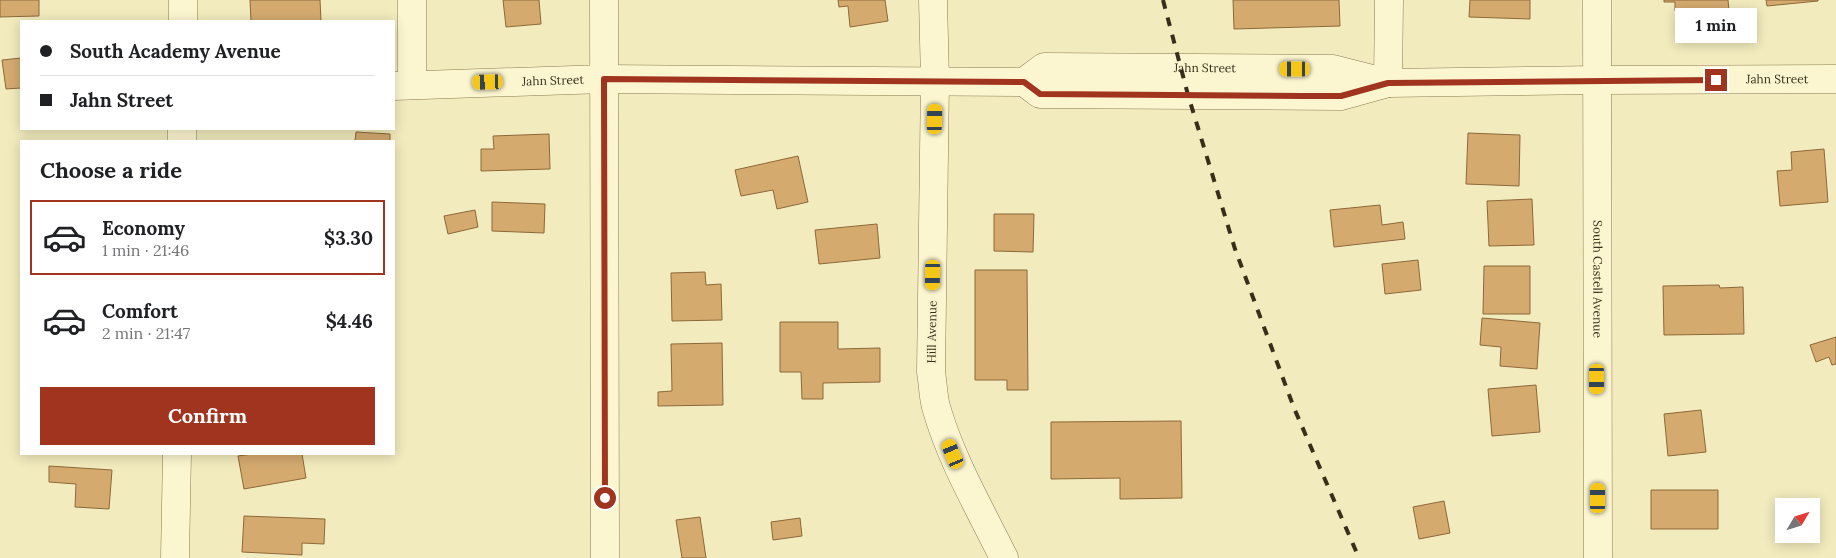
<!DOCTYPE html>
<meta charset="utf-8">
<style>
:root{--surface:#fff;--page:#f6f6f6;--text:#202124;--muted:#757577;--line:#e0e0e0;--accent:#a0341e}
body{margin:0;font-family:Lora,serif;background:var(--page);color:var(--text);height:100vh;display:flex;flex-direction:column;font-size:19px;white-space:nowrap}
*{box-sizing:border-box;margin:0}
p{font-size:16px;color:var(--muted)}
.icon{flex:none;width:28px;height:28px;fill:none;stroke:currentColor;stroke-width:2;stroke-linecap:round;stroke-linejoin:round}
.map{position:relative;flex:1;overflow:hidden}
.details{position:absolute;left:20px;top:140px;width:375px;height:315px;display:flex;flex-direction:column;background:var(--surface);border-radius:0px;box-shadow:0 2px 12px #0003}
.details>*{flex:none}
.banner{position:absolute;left:20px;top:20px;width:375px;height:110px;border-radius:0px;box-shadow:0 2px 12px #0003;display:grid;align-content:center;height:110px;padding:0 20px;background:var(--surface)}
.needle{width:32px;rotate:52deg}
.tools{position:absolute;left:1775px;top:498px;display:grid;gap:10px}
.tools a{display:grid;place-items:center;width:45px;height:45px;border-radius:0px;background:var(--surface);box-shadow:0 2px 12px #0003;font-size:25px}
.end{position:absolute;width:22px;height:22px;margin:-11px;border:6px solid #a0341e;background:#fff;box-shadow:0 0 0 2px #fff}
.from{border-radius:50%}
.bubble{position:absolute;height:35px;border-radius:0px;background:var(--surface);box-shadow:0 2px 12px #0003;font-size:16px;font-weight:700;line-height:35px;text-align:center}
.car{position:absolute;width:15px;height:30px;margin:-15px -8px;border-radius:6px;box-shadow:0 0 4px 1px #0007;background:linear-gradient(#f5c518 24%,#345 0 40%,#f5c518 0 76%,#345 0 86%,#f5c518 0)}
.banner b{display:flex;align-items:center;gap:18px;height:48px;font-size:19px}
.banner b+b{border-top:1px solid var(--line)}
.banner i{width:12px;height:12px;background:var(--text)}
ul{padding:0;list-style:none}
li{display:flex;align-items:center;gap:15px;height:75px;margin:0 10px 8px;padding:0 10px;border:2px solid transparent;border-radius:0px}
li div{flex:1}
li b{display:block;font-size:19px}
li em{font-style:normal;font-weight:700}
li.current{border-color:var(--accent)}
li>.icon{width:45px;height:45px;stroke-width:1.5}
h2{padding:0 20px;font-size:22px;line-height:60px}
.action{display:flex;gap:10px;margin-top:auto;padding:10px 20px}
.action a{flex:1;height:58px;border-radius:0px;background:var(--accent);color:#fff;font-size:20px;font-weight:700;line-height:58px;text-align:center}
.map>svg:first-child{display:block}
.building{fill:#d4aa6f;stroke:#8d6838}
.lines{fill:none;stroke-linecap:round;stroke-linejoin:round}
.minor-casing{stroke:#8b7b54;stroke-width:29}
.minor{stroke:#fcf6d0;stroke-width:28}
.rail{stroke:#392e1a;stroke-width:4;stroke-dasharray:9 9;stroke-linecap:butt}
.route{stroke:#a0341e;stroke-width:6}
.labels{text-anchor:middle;stroke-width:5;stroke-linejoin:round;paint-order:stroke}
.street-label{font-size:12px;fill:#392e1a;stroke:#f9f3cd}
</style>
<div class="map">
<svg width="1836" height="558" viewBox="0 0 1836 558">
<rect width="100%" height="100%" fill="#f2ebbd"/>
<path class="building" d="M0,0H39V16L0,17Z
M250,0H320L321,21H251Z
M503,0H539L541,24L506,27Z
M838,0H885L888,21L850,27L848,6L839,7Z
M1233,0H1339L1340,26L1234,29Z
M1470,0H1530V19L1469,17Z
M1664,0H1728L1729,10L1675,11V2H1664Z
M1766,0H1818V1L1767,6Z
M21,58V88L6,89L2,60Z
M356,132L390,134V141H355Z
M1468,133L1520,135L1519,186L1466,184Z
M549,134L550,169L481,171V149H494L493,136Z
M1824,149L1828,202L1780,206L1777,171L1792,170L1791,152Z
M798,156L808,202L777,209L773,190L741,196L735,170Z
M1532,199L1534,245L1489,246L1487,201Z
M492,202L545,204L544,233L492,231Z
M1380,205L1382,225L1403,222L1405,239L1334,247L1330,210Z
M475,210L478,227L448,234L444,216Z
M994,214H1034L1033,252L994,251Z
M877,224L880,258L819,264L815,230Z
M1418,260L1421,290L1385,294L1382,264Z
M1484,266H1530V314H1483Z
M975,270H1027L1028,390H1007V380H975Z
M705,272L706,285L721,284L722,320L672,321L671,273Z
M1719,285L1720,288L1743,287L1744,334L1664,335L1663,286Z
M1482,318L1540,323L1537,369L1500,366L1501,347L1480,345Z
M780,322H838V349L880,348V382L823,383V399H802L801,372H780Z
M1836,337V364L1832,365L1829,357L1816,362L1810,345Z
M722,343L723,405L658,406V392L672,391L671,344Z
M1536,385L1540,432L1492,436L1488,389Z
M1701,410L1706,452L1668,456L1664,414Z
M1181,421L1182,498L1120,499V478L1051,479V422Z
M252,454H302L306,478L244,489L238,456Z
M49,466L112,470L109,509L75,507L76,484L49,482Z
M1651,490H1718V529H1651Z
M1444,501L1450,533L1419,539L1413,507Z
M244,516L325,519L324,544L302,543V555L242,552Z
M700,517L706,558H682L676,520Z
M800,518L802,536L773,540L771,522Z"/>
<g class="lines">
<g class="minor-casing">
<g id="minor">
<path d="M604,0L605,558"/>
<path d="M933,0L935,80L931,372C933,383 933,396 936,407C951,460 980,509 1004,558"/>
<path id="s1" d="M1597,0L1598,558"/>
<path d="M183,21V0"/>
<path id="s2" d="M1024,82L1040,94L1341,96L1388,83L1597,80L1836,79"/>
<path d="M1388,83L1389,0"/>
<path d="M412,85V0"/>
<path id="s3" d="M394,86L603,79L1024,82L1044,67L1333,69L1388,83"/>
<path d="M182,141V129"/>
<path d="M175,558L177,454"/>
</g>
</g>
<use href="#minor" class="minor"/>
<path class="rail" d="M1163,0L1188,95L1235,249L1294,408L1359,558"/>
</g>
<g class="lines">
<path class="route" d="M605,498L604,79L1024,82L1040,94L1303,96H1341L1388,83L1716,80"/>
</g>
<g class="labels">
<g class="street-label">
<text dy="4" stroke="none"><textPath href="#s3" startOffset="816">Jahn Street</textPath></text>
<text dy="4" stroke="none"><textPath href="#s2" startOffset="759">Jahn Street</textPath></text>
<text dy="4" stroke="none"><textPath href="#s3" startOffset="159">Jahn Street</textPath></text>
<text dy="4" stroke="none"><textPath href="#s1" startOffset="279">South Castell Avenue</textPath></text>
<text transform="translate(932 332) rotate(-89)" y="4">Hill Avenue</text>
</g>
</g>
</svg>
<div class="tools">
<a><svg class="needle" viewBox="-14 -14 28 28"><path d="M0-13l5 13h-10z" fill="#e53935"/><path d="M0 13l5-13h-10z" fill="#757577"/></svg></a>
</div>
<i class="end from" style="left:605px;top:498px"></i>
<i class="end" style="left:1716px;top:80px"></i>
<div class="bubble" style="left:1675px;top:8px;width:82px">1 min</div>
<i class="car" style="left:1295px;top:69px;rotate:270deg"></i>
<i class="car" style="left:488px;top:82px;rotate:268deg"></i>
<i class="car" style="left:935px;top:119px;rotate:1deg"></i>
<i class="car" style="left:933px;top:275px;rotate:181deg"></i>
<i class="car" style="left:1597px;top:379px;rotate:180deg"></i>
<i class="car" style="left:953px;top:454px;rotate:337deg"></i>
<i class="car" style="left:1598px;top:498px;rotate:0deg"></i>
<div class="banner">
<b><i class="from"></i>South Academy Avenue</b>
<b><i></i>Jahn Street</b>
</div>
<section class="details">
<h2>Choose a ride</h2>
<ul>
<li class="current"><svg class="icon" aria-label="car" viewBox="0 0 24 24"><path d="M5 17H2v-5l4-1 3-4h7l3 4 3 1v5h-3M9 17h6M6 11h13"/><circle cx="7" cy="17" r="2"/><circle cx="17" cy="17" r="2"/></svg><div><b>Economy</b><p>1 min · 21:46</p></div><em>$3.30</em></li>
<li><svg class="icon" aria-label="car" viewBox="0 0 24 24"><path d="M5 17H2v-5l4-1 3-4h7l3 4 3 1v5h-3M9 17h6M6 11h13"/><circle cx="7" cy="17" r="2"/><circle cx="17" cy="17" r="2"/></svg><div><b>Comfort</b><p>2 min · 21:47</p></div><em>$4.46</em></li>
</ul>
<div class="action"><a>Confirm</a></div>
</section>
</div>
